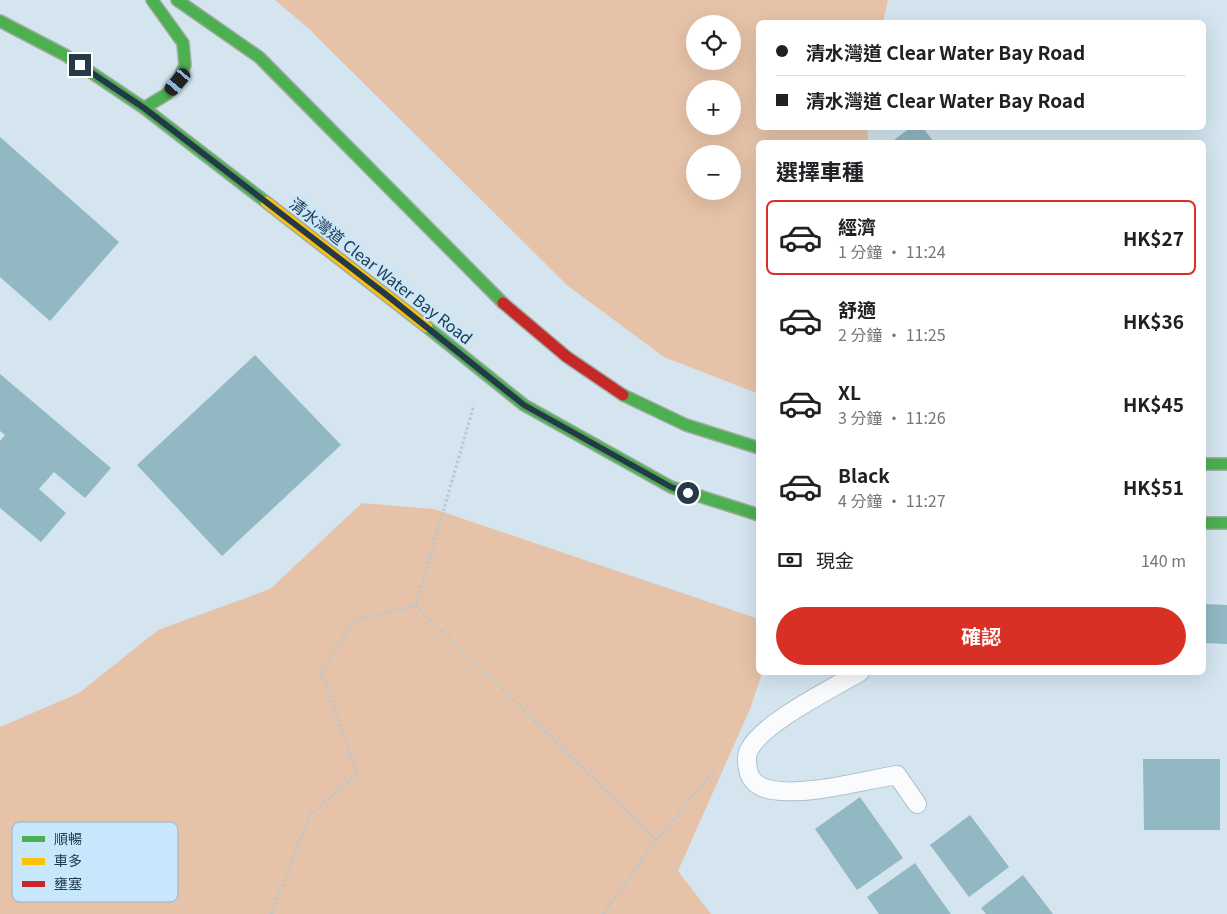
<!DOCTYPE html>
<html lang="zh-TW">
<meta charset="utf-8">
<style>
:root{--surface:#fff;--page:#f6f6f6;--text:#202124;--muted:#757577;--line:#e0e0e0;--accent:#d93025}
body{margin:0;font-family:Georgia,"Noto Sans TC",serif;background:var(--page);color:var(--text);height:100vh;display:flex;flex-direction:column;font-size:19px;white-space:nowrap}
*{box-sizing:border-box;margin:0}
p{font-size:16px;color:var(--muted)}
.icon{flex:none;width:28px;height:28px;fill:none;stroke:currentColor;stroke-width:2;stroke-linecap:round;stroke-linejoin:round}
.map{position:relative;flex:1;overflow:hidden}
.panel{position:absolute;left:756px;top:140px;width:450px;height:535px;display:flex;flex-direction:column;background:var(--surface);border-radius:8px;box-shadow:0 5px 20px #0002}
.panel>*{flex:none}
.banner{position:absolute;left:756px;top:20px;width:450px;height:110px;border-radius:8px;box-shadow:0 5px 20px #0002;display:grid;align-content:center;height:110px;padding:0 20px;background:var(--surface)}
.tools{position:absolute;left:686px;top:15px;display:grid;gap:10px}
.tools a{display:grid;place-items:center;width:55px;height:55px;border-radius:50%;background:var(--surface);box-shadow:0 5px 20px #0002;font-size:25px}
.end{position:absolute;width:22px;height:22px;margin:-11px;border:6px solid #243a49;background:#fff;box-shadow:0 0 0 2px #fff}
.from{border-radius:50%}
.car{position:absolute;width:15px;height:30px;margin:-15px -8px;border-radius:6px;box-shadow:0 0 4px 1px #0007;background:linear-gradient(#222 24%,#8ab4d8 0 40%,#222 0 76%,#8ab4d8 0 86%,#222 0)}
.banner b{display:flex;align-items:center;gap:18px;height:48px;font-size:19px}
.banner b+b{border-top:1px solid var(--line)}
.banner i{width:12px;height:12px;background:var(--text)}
ul{padding:0;list-style:none}
li{display:flex;align-items:center;gap:15px;height:75px;margin:0 10px 8px;padding:0 10px;border:2px solid transparent;border-radius:8px}
li div{flex:1}
li b{display:block;font-size:19px}
li em{font-style:normal;font-weight:700}
li.on{border-color:var(--accent)}
li>.icon{width:45px;height:45px;stroke-width:1.5}
h2{padding:0 20px;font-size:22px;line-height:60px}
.pay{display:flex;align-items:center;gap:12px;height:55px;padding:0 20px;font-size:19px}
.pay p{margin-inline-start:auto}
.primary-button{display:flex;gap:10px;margin-top:auto;padding:10px 20px}
.primary-button a{flex:1;height:58px;border-radius:30px;background:var(--accent);color:#fff;font-size:20px;font-weight:700;line-height:58px;text-align:center}
.map>svg:first-child{display:block}
.green{fill:#e6c3a8;fill-rule:evenodd}
.building{fill:#91b8c3}
.lines{fill:none;stroke-linecap:round;stroke-linejoin:round}
.lane-casing{stroke:#afc1cd;stroke-width:20}
.fast-casing{stroke:#a0aca1;stroke-width:14}
.slow-casing{stroke:#a0aca1;stroke-width:14}
.jam-casing{stroke:#a0aca1;stroke-width:14}
.path{stroke:#bec6cc;stroke-width:3;stroke-dasharray:2.5 2.5;stroke-linecap:butt}
.lane{stroke:#f9fbfd;stroke-width:18}
.fast{stroke:#4caf50;stroke-width:11}
.slow{stroke:#ffc107;stroke-width:11}
.jam{stroke:#c62828;stroke-width:11}
.route{stroke:#243a49;stroke-width:6}
.labels{text-anchor:middle;stroke-width:4;stroke-linejoin:round;paint-order:stroke}
.street-label{font-size:16px;fill:#243a49;stroke:#c7e7fd}
.key{fill:#c7e7fd;stroke:#96b3c7;stroke-width:1}
.key-label{font-size:14px;fill:#243a49}
</style>
<div class="map">
<svg width="1227" height="914" viewBox="0 0 1227 914">
<rect width="100%" height="100%" fill="#d4e5f0"/>
<path class="green" d="M275,0H888L883,22H759V128H867L868,142H759V394L664,357L568,286L308,28ZM695,24H732V61H695ZM695,89H732V126H695ZM695,154H732V191H695Z
M362,503L434,509L759,619V672L762,673L750,709L678,871L711,914H0V727L79,693L158,630L270,589Z"/>
<path class="building" d="M910,128H923L934,142H891Z
M0,137L119,242L50,321L0,277Z
M255,355L341,445L222,556L137,465Z
M0,374L111,468L85,498L54,472L39,489L66,513L41,542L0,508V441L5,435L0,431Z
M1204,604L1227,605V644L1204,643Z
M1143,759H1220V830H1144Z
M860,797L903,858L857,890L815,829Z
M970,815L1009,867L969,897L930,845Z
M915,863L935,892L951,914H879L867,897Z
M1023,875L1053,914H986L981,908Z"/>
<g class="lines">
<g class="lane-casing">
<path id="lane" d="M860,672C833,688 762,723 749,750C746,756 747,764 748,769C750,782 760,788 772,790C809,796 860,781 897,775L917,804"/>
</g>
<g class="fast-casing">
<path id="fast" d="M177,0L259,57L503,303
M0,21L65,55L144,108L266,202
M144,108L167,94L178,82L185,65L183,43L152,0
M427,327L524,405L671,487L759,515
M623,395L686,425L759,448
M1204,464H1227
M1204,523H1227"/>
</g>
<g class="slow-casing">
<path id="slow" d="M266,202L427,327"/>
</g>
<g class="jam-casing">
<path id="jam" d="M503,303L567,357L623,395"/>
</g>
<path class="path" d="M416,605L656,840L603,914
M656,840L720,764
M271,914L311,813L357,775L321,671L354,621L416,605L474,405"/>
<use href="#lane" class="lane"/>
<use href="#fast" class="fast"/>
<use href="#slow" class="slow"/>
<use href="#jam" class="jam"/>
</g>
<g class="lines">
<path class="route" d="M80,65L144,108L384,293L524,405L671,487L688,493"/>
</g>
<g class="labels">
<g class="street-label">
<text transform="translate(381 271) rotate(38)" y="6">清水灣道 Clear Water Bay Road</text>
</g>
</g>
<rect x="12" y="822" width="166" height="80" rx="8" class="key"/>
<rect x="22" y="836" width="23" height="6" fill="#4caf50"/>
<rect x="22" y="858" width="23" height="7" fill="#ffc107"/>
<rect x="22" y="881" width="23" height="6" fill="#c62828"/>
<g class="key-label">
<text x="54" y="844">順暢</text>
<text x="54" y="866">車多</text>
<text x="54" y="889">壅塞</text>
</g>
</svg>
<div class="tools">
<a><svg class="icon" aria-label="locate" viewBox="0 0 24 24"><circle cx="12" cy="12" r="6"/><path d="M12 2v4M12 18v4M2 12h4M18 12h4"/></svg></a>
<a>+</a>
<a>−</a>
</div>
<i class="end from" style="left:688px;top:493px"></i>
<i class="end" style="left:80px;top:65px"></i>
<i class="car" style="left:178px;top:82px;rotate:220deg"></i>
<div class="banner">
<b><i class="from"></i>清水灣道 Clear Water Bay Road</b>
<b><i></i>清水灣道 Clear Water Bay Road</b>
</div>
<section class="panel">
<h2>選擇車種</h2>
<ul>
<li class="on"><svg class="icon" aria-label="car" viewBox="0 0 24 24"><path d="M5 17H2v-5l4-1 3-4h7l3 4 3 1v5h-3M9 17h6M6 11h13"/><circle cx="7" cy="17" r="2"/><circle cx="17" cy="17" r="2"/></svg><div><b>經濟</b><p>1 分鐘 · 11:24</p></div><em>HK$27</em></li>
<li><svg class="icon" aria-label="car" viewBox="0 0 24 24"><path d="M5 17H2v-5l4-1 3-4h7l3 4 3 1v5h-3M9 17h6M6 11h13"/><circle cx="7" cy="17" r="2"/><circle cx="17" cy="17" r="2"/></svg><div><b>舒適</b><p>2 分鐘 · 11:25</p></div><em>HK$36</em></li>
<li><svg class="icon" aria-label="car" viewBox="0 0 24 24"><path d="M5 17H2v-5l4-1 3-4h7l3 4 3 1v5h-3M9 17h6M6 11h13"/><circle cx="7" cy="17" r="2"/><circle cx="17" cy="17" r="2"/></svg><div><b>XL</b><p>3 分鐘 · 11:26</p></div><em>HK$45</em></li>
<li><svg class="icon" aria-label="car" viewBox="0 0 24 24"><path d="M5 17H2v-5l4-1 3-4h7l3 4 3 1v5h-3M9 17h6M6 11h13"/><circle cx="7" cy="17" r="2"/><circle cx="17" cy="17" r="2"/></svg><div><b>Black</b><p>4 分鐘 · 11:27</p></div><em>HK$51</em></li>
</ul>
<div class="pay"><svg class="icon" aria-label="cash" viewBox="0 0 24 24"><path d="M3 7h18v10H3z"/><circle cx="12" cy="12" r="2"/></svg>現金<p>140 m</p></div>
<div class="primary-button"><a>確認</a></div>
</section>
</div>
